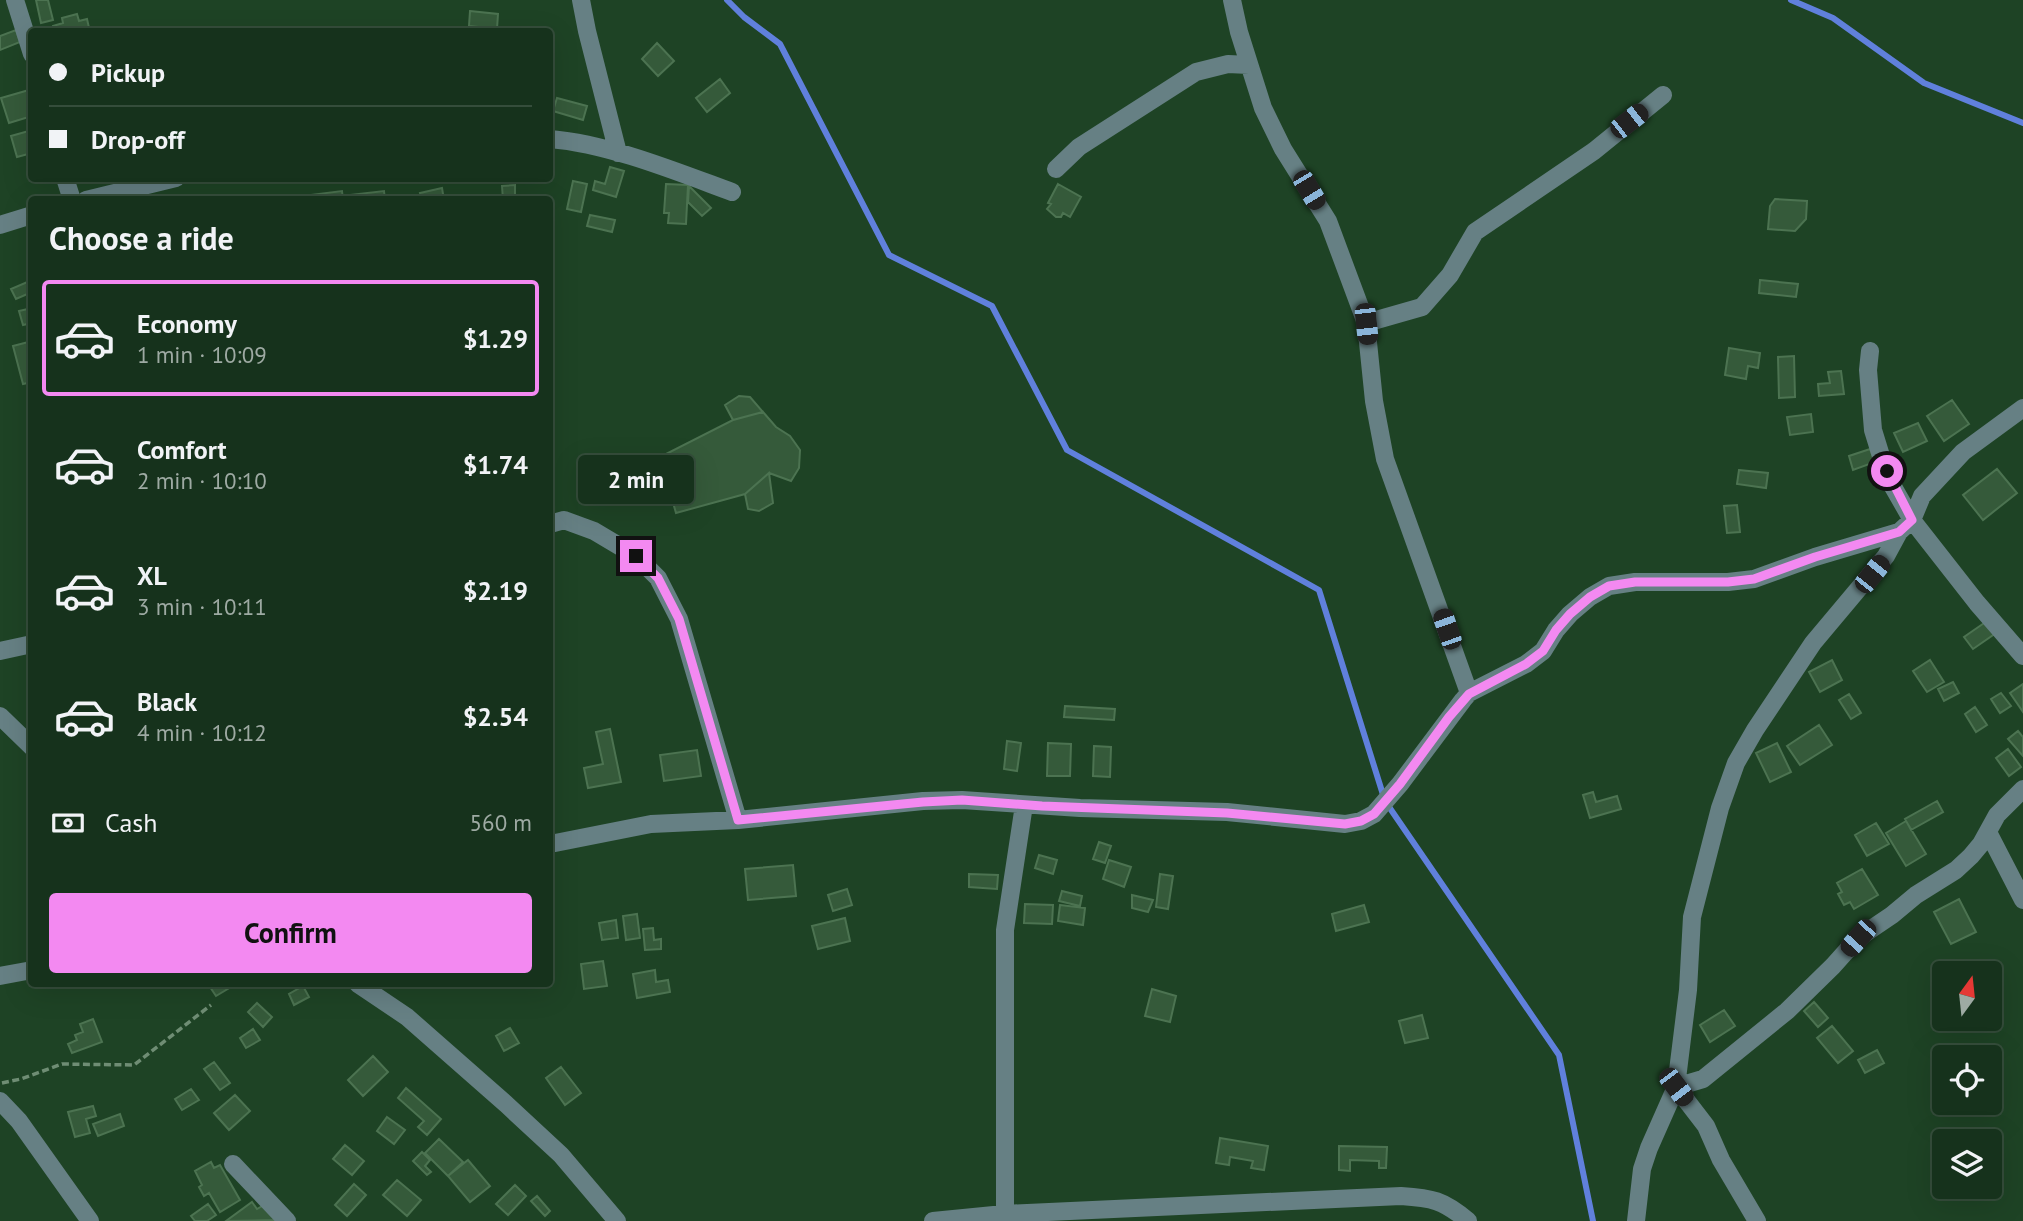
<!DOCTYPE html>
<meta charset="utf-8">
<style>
:root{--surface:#16321c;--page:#1f3a25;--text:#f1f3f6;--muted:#9eaaa3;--line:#354d3b;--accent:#f389f1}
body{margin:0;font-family:"PT Sans",sans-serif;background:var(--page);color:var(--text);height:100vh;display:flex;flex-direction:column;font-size:26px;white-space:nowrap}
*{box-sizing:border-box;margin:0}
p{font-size:23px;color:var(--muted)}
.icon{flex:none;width:38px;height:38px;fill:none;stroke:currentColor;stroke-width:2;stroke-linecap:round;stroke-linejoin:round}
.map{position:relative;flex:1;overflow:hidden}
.details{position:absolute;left:28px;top:196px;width:525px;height:791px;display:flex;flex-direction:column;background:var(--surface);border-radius:7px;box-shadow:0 7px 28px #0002,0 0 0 2px var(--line)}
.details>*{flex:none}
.top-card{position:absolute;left:28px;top:28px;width:525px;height:154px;border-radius:7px;box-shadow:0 7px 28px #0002,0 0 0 2px var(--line);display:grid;align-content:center;height:154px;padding:0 21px;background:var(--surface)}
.needle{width:46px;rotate:15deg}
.controls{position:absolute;left:1932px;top:961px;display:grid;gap:14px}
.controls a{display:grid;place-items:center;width:70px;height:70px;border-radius:7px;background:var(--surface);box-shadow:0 7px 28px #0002,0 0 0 2px var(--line);font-size:35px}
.end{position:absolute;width:32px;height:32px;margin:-16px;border:9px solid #f389f1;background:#111;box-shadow:0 0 0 4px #111}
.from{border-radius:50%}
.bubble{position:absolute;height:49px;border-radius:7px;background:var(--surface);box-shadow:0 7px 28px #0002,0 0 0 2px var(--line);font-size:23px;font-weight:600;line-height:49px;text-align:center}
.car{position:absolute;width:21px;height:42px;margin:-21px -10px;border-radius:9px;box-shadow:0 0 5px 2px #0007;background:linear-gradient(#222 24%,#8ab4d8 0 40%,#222 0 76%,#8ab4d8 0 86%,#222 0)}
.top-card b{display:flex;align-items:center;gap:24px;height:66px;font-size:26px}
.top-card b+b{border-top:2px solid var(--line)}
.top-card i{width:18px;height:18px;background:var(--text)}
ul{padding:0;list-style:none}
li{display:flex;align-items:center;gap:21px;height:116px;margin:0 14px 10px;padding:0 7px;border:4px solid transparent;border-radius:7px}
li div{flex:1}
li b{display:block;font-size:26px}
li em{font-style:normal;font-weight:600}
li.selected{border-color:var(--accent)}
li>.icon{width:63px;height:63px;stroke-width:1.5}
h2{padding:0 21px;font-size:32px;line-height:84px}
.pay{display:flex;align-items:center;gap:18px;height:77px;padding:0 21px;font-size:26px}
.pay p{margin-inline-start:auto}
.action{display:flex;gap:14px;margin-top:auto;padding:14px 21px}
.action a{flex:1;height:80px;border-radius:7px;background:var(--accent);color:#111;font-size:28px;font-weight:600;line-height:80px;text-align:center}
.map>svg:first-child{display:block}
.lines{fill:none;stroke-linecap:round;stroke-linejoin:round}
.stream{stroke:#6080dc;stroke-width:6}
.building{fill:#355a3a;stroke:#4c7351;stroke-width:2}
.path{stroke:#6f8d74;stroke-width:3.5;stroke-dasharray:7 3.5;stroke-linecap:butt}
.minor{stroke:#668084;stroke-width:18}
.route{stroke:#f389f1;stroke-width:9}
</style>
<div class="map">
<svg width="2023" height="1221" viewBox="0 0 2023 1221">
<rect width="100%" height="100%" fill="#1e4325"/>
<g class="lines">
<path class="stream" d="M727,0L744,17L780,44L889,255L992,306L1067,450L1319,590L1385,801L1559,1055L1593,1221
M1791,0L1833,18L1924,83L2023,123"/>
</g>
<path class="building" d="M36,0H48L53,20L41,23Z
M470,11L498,14L497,29L469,26Z
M77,14L79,21L87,19L90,32H54L53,26L63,23L62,18Z
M16,30L20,42L0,50V36Z
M657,43L674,61L658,76L642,59Z
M720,79L730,93L707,112L696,98Z
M29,90L32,96V116L9,123L1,98Z
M557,98L587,106L583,120L553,111Z
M32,130V153L17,157L11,136Z
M610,167L624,171L616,197L593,190L595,181L605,184Z
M573,181L587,184L581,212L567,209Z
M666,184L688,185L686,224L668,223L669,213H664Z
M1058,184L1081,197L1070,217L1063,213L1061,217H1056L1047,209L1051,204L1048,203Z
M515,185V200H503L502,186Z
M689,186L711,208L702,216L688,202Z
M442,188L444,200H422L420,193Z
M342,191L343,200H311L310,195Z
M384,191L385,200H350L349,195Z
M1775,199L1807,201L1806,219L1795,231L1768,229L1770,206Z
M590,215L615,220L612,232L587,226Z
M32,280V292L16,299L11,289Z
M1760,280L1798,284L1796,297L1759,293Z
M32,308V323L23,325L19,311Z
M32,341V382L23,384L13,346Z
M1729,348L1760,353L1758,368L1748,366L1746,379L1725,375Z
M1794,356L1795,397L1779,398L1778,357Z
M1841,371L1844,394L1819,396L1818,384L1830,383L1828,372Z
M739,396L750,397L763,412L733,420L725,405Z
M1952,400L1969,424L1944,441L1927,416Z
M763,412L776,427L790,436L800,450L799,468L791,481L769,473L745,494L676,513L660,457L733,420Z
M1811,414L1813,432L1790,435L1787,417Z
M1918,423L1927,441L1903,452L1894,433Z
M1870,449L1875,462L1853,470L1849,456Z
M617,461L627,481L590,498L580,479Z
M1997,469L2017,493L1983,520L1963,495Z
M1739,470L1768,473L1766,488L1737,484Z
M769,473L773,503L759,511L748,509L745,494Z
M1737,505L1740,532L1727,533L1724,506Z
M1987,621L1996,633L1973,649L1964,637Z
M1832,660L1842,680L1820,692L1809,672Z
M1930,660L1944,682L1927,692L1913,671Z
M1953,682L1959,693L1944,701L1938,689Z
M2023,684V712L2010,693Z
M2001,693L2011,706L2000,713L1991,699Z
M1849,694L1861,713L1851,719L1839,700Z
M1065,706L1115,709L1114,720L1064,717Z
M1975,707L1987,725L1976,732L1965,714Z
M1819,725L1832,745L1800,765L1787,746Z
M610,729L621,782L588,788L584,768L603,764L596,732Z
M2018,731L2023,737V756L2008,739Z
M1007,741L1021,743L1017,771L1004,769Z
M1048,743L1071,744L1070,776H1047Z
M1777,743L1791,772L1770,782L1756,753Z
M1094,746L1111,747L1110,777L1093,776Z
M2008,749L2021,767L2009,776L1996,758Z
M697,750L701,776L664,781L660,755Z
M1593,792L1596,802L1617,796L1621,809L1590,818L1583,795Z
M1937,801L1943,812L1911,830L1905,819Z
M1906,821L1926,854L1906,866L1886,833Z
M1876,823L1889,844L1867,856L1855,835Z
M1099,842L1111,846L1105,863L1093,859Z
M1039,855L1057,860L1053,874L1035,868Z
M1109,860L1131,867L1124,887L1103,879Z
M793,865L796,896L748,900L745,869Z
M1862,869L1878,895L1854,909L1850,902L1844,905L1838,894L1842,892L1837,883Z
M969,874L998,875L997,889L969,887Z
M1160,874L1173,876L1168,909L1156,907Z
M847,889L852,905L833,911L828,895Z
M1062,891L1082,896L1080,906L1059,901Z
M1132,895L1153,900L1148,912L1132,908Z
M1959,899L1976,932L1951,944L1934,912Z
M1025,904L1053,905L1052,924L1024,923Z
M1060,905L1085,908L1083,925L1058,921Z
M1364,905L1369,922L1336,931L1332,914Z
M637,914L640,938L626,940L623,916Z
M845,918L850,941L818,949L812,926Z
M616,920L618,938L602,940L599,923Z
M653,928L654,940L661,939V949L645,950L643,929Z
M603,961L607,986L584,989L581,964Z
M655,970L656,982L668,980L670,992L637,998L633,974Z
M208,984H236L216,996Z
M303,986L309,997L294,1005L289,994Z
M1152,989L1176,996L1170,1022L1145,1016Z
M1814,1002L1828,1018L1818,1027L1804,1011Z
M257,1003L272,1017L263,1027L248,1012Z
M1724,1010L1735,1026L1710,1042L1700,1025Z
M1422,1015L1428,1038L1405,1043L1399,1021Z
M93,1019L102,1042L72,1053L68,1044L77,1040L75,1035L83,1032L80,1024Z
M1832,1026L1853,1051L1838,1063L1817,1038Z
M510,1028L519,1043L504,1051L496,1036Z
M253,1029L260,1040L246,1048L240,1038Z
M1877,1050L1884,1063L1865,1073L1858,1060Z
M373,1056L388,1072L363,1096L348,1080Z
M214,1062L230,1083L220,1090L204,1069Z
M561,1067L581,1093L565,1105L546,1078Z
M406,1088L441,1119L427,1135L418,1127L424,1121L398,1098Z
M191,1089L199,1100L182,1110L175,1099Z
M235,1095L250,1111L229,1130L214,1113Z
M93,1106L96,1116L86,1119L90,1133L75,1137L68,1112Z
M120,1114L124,1126L98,1136L93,1124Z
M387,1117L405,1130L394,1144L377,1131Z
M1220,1138L1268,1146L1264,1170L1251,1168L1253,1161L1230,1157L1229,1165L1216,1163Z
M439,1139L463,1162L448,1176L425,1153Z
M345,1145L364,1161L352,1175L333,1159Z
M1339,1146L1387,1147L1386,1168H1379V1161L1350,1160V1171L1339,1170Z
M422,1152L430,1160L425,1166L431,1172L427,1175L413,1161Z
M468,1160L490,1186L470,1202L448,1176Z
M211,1162L214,1168L220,1165L240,1200L220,1212L209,1193L204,1196L199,1187L202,1185L195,1171Z
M397,1180L421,1200L407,1216L383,1195Z
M354,1184L366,1195L347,1216L335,1205Z
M515,1185L526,1196L508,1215L496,1204Z
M537,1196L550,1211L545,1216L531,1201Z
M252,1202L257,1209L264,1205L276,1220L226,1221Z
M208,1204L216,1215L207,1221H195L191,1216Z"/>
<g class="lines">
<path class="path" d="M2,1083L21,1079L62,1064L134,1065L211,1005"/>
<path class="minor" d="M15,0L32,54
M581,0L587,31L618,153
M1232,0L1239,32L1263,108L1283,149L1328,221L1366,323L1374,401L1385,459L1469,693
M550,139C609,144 675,171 732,192
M1056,169L1079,147L1196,72L1228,64L1249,65
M65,178L72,200
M86,200L176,178
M0,225L32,215
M1366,323L1422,307L1450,275L1475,232L1594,151L1663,95
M1870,351L1868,370L1873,430L1881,456L1892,485L1912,520L1977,603L2023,656
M550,524L564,520L594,531L636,556L658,578L679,619L738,820
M0,651L32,644
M0,716L32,747
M1988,832L2023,900
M550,844L651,824L738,820L923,801L962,800L1080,808L1227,812L1345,824L1361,821L1374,814L1400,784L1463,700L1469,693L1526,664L1543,651L1556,630L1570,614L1590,597L1609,586L1635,582H1728L1754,579L1815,557L1899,532L1912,520L1922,496L1963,452L2023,408
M0,976L32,970
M358,984L407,1017L506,1104L561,1155L617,1221
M0,1101L19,1121L90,1221
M233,1164L287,1221
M933,1221L1004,1214L1401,1196C1432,1198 1443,1200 1468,1221
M1005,1221V930L1024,805
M1636,1221L1642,1169L1649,1148L1676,1087L1688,990L1692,917L1720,808L1736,763L1755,730L1813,643L1886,556L1899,532
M1757,1221L1721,1160L1706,1126L1676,1087L1703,1079L1787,1011L1833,966L1858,938L1892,915L1916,895L1956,870L1971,856L1981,844L1997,815L2023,789"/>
</g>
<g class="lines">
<path class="route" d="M636,556L658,578L679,619L738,820L923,802L962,800L1042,806L1227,813L1345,824L1361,821L1374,814L1400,784L1449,717L1469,694L1526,664L1543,651L1556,630L1570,614L1590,597L1609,586L1635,582H1728L1754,579L1815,557L1899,532L1912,520L1887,471"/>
</g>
</svg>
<div class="controls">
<a><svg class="needle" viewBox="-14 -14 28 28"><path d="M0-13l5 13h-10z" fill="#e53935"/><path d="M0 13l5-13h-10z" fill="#9eaaa3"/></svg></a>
<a><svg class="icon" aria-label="locate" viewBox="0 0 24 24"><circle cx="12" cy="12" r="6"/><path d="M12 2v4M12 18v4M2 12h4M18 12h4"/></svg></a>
<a><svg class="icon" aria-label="layers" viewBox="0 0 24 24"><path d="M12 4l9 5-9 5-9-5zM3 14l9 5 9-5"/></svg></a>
</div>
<i class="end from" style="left:1887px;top:471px"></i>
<i class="end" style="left:636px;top:556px"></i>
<div class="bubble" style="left:578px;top:455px;width:116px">2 min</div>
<i class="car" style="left:1629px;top:121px;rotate:52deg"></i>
<i class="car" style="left:1309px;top:190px;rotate:149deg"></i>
<i class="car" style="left:1366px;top:324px;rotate:174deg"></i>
<i class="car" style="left:1872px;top:574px;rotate:39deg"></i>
<i class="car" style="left:1447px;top:629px;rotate:341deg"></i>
<i class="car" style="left:1858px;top:938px;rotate:222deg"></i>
<i class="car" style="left:1676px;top:1087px;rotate:143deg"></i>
<div class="top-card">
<b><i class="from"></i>Pickup</b>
<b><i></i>Drop-off</b>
</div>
<section class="details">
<h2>Choose a ride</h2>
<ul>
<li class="selected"><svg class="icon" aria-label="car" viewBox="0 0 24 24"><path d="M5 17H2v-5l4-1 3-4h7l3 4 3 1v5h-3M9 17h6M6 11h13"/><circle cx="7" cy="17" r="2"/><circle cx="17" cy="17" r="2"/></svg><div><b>Economy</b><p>1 min · 10:09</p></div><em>$1.29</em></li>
<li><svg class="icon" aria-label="car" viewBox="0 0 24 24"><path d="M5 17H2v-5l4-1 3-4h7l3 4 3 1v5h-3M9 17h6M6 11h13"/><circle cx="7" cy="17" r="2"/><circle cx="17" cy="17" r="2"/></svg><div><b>Comfort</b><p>2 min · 10:10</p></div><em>$1.74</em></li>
<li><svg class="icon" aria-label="car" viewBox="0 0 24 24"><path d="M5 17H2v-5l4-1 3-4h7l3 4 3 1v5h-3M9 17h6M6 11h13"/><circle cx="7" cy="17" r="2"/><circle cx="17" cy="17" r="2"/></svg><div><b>XL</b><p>3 min · 10:11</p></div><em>$2.19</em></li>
<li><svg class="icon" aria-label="car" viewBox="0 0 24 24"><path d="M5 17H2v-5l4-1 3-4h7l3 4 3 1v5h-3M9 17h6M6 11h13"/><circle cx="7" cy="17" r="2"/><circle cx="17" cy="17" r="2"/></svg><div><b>Black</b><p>4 min · 10:12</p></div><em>$2.54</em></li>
</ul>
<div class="pay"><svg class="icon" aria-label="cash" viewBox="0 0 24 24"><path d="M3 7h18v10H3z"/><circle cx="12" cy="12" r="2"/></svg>Cash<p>560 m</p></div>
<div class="action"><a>Confirm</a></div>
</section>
</div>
